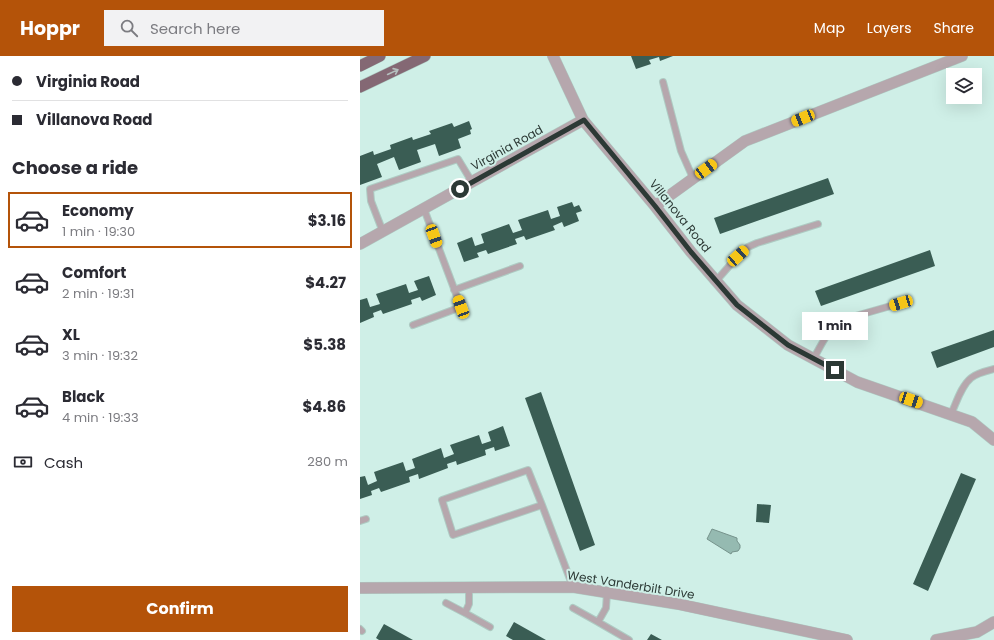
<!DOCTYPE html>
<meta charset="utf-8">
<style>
:root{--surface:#fff;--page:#f2f2f3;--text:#2b2b33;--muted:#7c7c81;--line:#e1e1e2;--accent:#b45309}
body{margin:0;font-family:Poppins,sans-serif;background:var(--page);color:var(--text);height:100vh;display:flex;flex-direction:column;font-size:15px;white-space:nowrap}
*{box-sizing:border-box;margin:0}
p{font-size:13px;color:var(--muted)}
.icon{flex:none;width:22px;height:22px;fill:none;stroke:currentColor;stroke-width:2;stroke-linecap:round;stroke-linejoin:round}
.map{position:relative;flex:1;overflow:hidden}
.sheet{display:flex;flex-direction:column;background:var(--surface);width:360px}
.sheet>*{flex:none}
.top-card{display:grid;align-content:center;height:88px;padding:0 12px;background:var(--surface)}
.buttons{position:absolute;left:586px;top:12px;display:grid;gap:8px}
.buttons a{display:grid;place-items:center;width:36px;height:36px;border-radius:0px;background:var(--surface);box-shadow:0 4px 16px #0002;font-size:20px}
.end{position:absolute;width:18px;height:18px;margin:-9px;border:5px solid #2c3935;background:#fff;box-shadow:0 0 0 2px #fff}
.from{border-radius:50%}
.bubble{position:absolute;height:28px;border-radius:0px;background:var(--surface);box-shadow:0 4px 16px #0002;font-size:13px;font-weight:700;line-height:28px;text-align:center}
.car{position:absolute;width:12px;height:24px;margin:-12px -6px;border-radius:5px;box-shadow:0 0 3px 1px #0007;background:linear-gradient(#f5c518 24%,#345 0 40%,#f5c518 0 76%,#345 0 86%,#f5c518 0)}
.top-card b{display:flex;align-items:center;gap:14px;height:38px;font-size:15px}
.top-card b+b{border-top:1px solid var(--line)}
.top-card i{width:10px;height:10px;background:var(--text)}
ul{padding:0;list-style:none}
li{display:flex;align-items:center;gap:12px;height:56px;margin:0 8px 6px;padding:0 4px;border:2px solid transparent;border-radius:0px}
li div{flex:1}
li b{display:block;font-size:15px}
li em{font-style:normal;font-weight:700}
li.selected{border-color:var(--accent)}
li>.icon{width:36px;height:36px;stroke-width:1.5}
h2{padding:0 12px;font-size:18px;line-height:48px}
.pay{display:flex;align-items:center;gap:10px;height:44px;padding:0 12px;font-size:15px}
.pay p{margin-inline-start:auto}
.button{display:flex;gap:8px;margin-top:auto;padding:8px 12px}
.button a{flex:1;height:46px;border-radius:0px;background:var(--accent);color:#fff;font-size:16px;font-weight:700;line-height:46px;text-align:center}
header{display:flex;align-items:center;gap:24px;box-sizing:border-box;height:56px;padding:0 20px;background:var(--accent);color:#fff}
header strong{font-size:19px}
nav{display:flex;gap:22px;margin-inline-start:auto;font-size:14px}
.search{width:280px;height:36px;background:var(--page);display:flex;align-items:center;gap:10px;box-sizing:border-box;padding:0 14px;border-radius:0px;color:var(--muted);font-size:15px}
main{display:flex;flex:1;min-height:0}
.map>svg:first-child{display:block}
.water{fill:#95bab1;stroke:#76938c}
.building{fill:#3a5d54}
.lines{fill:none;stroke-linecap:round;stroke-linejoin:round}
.service-casing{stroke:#aecbc3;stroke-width:8}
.minor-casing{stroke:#aecbc3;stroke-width:12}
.tertiary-casing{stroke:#aecbc3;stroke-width:12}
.trunk-casing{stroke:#aecbc3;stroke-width:12}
.service{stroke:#b6a7ad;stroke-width:6}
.minor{stroke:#b6a7ad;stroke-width:11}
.tertiary{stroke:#b6a7ad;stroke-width:11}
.trunk{stroke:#846874;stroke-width:11}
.oneway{stroke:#b5c0bf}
.route{stroke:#2c3935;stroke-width:5}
.labels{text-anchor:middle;stroke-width:4;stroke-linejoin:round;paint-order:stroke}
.street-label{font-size:12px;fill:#2c3935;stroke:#cfefe7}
</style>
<header>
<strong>Hoppr</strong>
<div class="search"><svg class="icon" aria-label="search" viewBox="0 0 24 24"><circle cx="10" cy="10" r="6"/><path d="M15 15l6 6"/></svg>Search here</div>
<nav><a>Map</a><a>Layers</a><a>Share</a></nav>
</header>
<main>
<section class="sheet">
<div class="top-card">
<b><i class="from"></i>Virginia Road</b>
<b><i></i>Villanova Road</b>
</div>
<h2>Choose a ride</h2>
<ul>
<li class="selected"><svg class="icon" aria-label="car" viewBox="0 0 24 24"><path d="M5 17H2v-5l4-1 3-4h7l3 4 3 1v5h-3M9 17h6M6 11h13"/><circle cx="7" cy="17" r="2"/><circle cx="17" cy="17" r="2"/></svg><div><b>Economy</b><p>1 min · 19:30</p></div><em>$3.16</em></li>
<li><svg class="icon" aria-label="car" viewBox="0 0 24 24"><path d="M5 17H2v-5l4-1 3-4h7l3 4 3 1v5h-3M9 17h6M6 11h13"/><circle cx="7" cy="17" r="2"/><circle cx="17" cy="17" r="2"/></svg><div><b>Comfort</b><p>2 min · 19:31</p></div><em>$4.27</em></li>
<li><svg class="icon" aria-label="car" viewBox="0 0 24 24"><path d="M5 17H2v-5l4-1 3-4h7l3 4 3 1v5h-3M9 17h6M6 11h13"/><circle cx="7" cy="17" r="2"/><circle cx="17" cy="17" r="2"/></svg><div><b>XL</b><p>3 min · 19:32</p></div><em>$5.38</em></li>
<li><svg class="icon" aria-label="car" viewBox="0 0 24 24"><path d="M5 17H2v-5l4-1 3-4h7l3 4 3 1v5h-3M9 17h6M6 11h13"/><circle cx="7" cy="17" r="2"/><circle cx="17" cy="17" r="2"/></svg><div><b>Black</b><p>4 min · 19:33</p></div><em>$4.86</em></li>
</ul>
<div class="pay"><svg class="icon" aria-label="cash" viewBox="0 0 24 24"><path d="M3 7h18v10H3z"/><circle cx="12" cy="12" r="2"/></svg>Cash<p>280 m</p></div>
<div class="button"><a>Confirm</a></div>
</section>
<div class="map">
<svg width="634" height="584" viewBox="0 0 634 584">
<rect width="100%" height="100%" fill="#cfefe7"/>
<path class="water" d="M352,473L377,482V485L380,489V492L378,495L372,496L371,498L347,483Z"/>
<path class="building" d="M271,0H313L300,5L299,1L289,4L291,8L276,13Z
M109,65L112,73L110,74L111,78L98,83L101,92L79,100L75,88L57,94L61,106L39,114L34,101L17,108L22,121L0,129V100L13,95L14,99L31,93L30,89L52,81L53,84L71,78L69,75L92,67L94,71Z
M468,122L474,138L360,178L354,162Z
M212,146L214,151L219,149L222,155L216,157L219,165L204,171L202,166L193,170L195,174L166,184L164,180L155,183L157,188L128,198L126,194L117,197L119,201L104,206L97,187L112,181L115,190L124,187L121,178L149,168L153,177L162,174L158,164L188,154L191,163L200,160L197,151Z
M570,194L575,210L461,250L455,235Z
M69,220L76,239L62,245L60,241L51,244L52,248L23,258L21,254L13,257L14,261L0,267V244L7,242L10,251L20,248L16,238L46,228L49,237L58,234L54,225Z
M634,274V291L577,312L571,296Z
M181,336L235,489L220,495L165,342Z
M143,370L150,390L135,395L134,391L125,394L126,399L97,409L96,405L87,408L88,412L59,423L58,418L49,421L50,426L21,436L19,432L11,435L12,439L0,443V421L5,420L8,429L17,425L14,416L43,406L46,415L55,412L52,403L81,392L84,402L94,398L90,389L119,379L122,388L131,385L128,376Z
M601,417L616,423L568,535L553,528Z
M397,448L411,449L409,467L396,466Z
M154,566L186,584H153L146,580Z
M24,568L53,584H19L16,582Z
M291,578L302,584H287Z"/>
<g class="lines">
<g class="service-casing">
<path id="service" d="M303,26L321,95L333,122
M23,176L11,145L10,133L98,103L112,126
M356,225L378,200L388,191L397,187L458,168
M94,234L160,210
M53,269L101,251L64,153
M454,302C461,289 467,276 478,265L541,247
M591,358C596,348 601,330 611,322C617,317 626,315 634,313
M182,449L93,479L82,444L168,414L182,449L213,531
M0,465L6,463
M247,537L246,552L238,566L269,584
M86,547L105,557L130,571
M213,552L238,566
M105,557L109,548V532
M0,573L2,575"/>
</g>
<g class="minor-casing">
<path id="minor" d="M193,0L223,64L295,150L331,196L377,249L428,289L497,326L612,366L634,384
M295,150L385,85L602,0
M0,188L223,64"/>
</g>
<g class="tertiary-casing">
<path id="tertiary" d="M0,532L213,531L318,548L487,584
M576,584L617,576L634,566"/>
</g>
<g class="trunk-casing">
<path id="trunk" d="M0,10L20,0
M0,31L65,0"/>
</g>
<use href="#service" class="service"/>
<use href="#minor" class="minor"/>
<use href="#tertiary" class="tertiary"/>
<use href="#trunk" class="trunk"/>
</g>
<defs><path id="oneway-shaft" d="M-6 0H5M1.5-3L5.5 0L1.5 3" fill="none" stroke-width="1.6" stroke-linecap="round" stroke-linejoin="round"/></defs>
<use class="oneway" href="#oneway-shaft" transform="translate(33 16) rotate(-25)"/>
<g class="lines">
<path class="route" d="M100,133L224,64L295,150L331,196L377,249L428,289L475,314"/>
</g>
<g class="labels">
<g class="street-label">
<text transform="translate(147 92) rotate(-29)" y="4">Virginia Road</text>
<text transform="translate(320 160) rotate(51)" y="4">Villanova Road</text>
<text transform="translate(271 529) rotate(9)" y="4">West Vanderbilt Drive</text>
</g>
</g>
</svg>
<div class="buttons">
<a><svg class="icon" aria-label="layers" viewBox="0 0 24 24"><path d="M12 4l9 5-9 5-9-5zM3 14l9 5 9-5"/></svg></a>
</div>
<i class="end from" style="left:100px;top:133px"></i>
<i class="end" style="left:475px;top:314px"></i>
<div class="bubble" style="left:442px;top:256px;width:66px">1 min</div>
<i class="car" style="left:443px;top:62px;rotate:248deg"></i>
<i class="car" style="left:346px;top:113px;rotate:54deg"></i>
<i class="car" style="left:74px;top:180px;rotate:160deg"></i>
<i class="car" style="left:378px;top:200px;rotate:48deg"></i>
<i class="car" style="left:541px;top:247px;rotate:253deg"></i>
<i class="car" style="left:101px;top:251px;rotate:340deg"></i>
<i class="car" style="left:551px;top:344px;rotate:109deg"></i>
</div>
</main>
